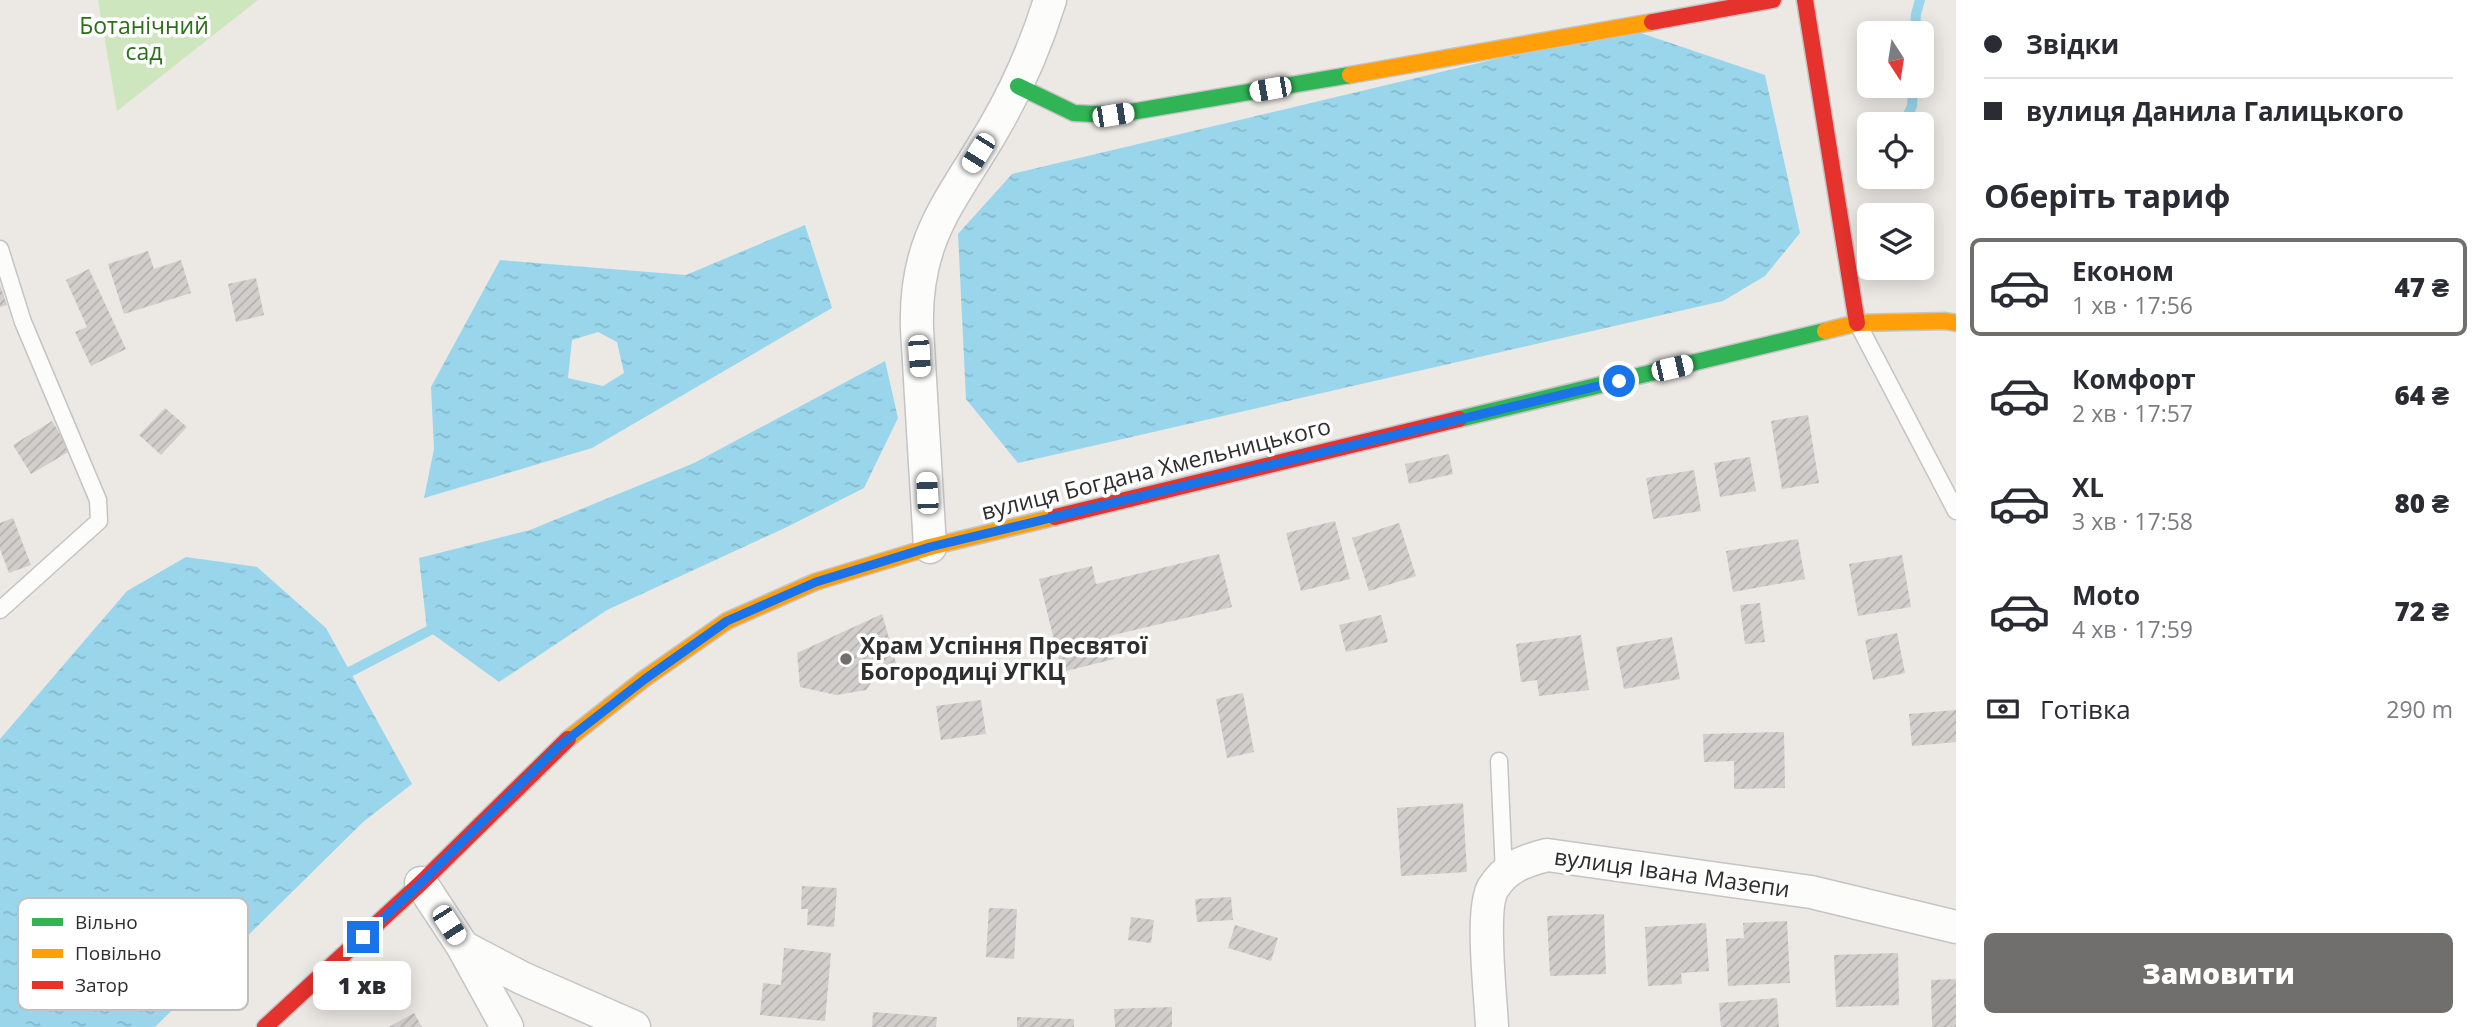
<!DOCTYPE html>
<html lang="uk">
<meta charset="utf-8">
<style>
:root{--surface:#fff;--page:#f7f7f7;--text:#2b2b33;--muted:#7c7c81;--line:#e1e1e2;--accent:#706f6e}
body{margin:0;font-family:"Open Sans",sans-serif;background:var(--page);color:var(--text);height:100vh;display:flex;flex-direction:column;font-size:26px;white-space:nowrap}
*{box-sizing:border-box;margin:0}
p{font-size:23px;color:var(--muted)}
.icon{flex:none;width:38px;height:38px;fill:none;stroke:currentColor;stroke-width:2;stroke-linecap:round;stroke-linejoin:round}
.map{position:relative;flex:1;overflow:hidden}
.side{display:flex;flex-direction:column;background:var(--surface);width:525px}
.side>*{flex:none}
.hud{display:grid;align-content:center;height:154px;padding:0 28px;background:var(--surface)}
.needle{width:46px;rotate:168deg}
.tools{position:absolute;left:1857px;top:21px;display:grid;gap:14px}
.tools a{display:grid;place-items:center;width:77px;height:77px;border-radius:10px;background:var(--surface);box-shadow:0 4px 18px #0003;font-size:35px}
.end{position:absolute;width:32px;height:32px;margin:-16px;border:9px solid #1a73e8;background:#fff;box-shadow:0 0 0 4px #fff}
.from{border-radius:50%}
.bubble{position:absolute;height:49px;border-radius:10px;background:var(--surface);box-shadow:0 4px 18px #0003;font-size:23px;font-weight:800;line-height:49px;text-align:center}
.car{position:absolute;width:21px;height:42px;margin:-21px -10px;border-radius:9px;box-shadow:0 0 5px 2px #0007;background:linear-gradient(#fff 24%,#345 0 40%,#fff 0 76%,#345 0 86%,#fff 0)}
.hud b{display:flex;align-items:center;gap:24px;height:66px;font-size:26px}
.hud b+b{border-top:2px solid var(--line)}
.hud i{width:18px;height:18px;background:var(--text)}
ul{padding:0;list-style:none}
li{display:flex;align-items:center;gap:21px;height:98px;margin:0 14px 10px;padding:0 14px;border:4px solid transparent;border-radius:10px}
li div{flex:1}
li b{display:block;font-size:26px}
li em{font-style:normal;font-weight:800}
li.on{border-color:var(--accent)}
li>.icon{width:63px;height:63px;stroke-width:1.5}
h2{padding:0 28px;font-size:32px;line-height:84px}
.pay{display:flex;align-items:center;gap:18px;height:77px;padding:0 28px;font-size:26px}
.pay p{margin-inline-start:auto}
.button{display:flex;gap:14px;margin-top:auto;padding:14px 28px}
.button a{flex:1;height:80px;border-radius:10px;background:var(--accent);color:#fff;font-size:28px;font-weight:800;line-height:80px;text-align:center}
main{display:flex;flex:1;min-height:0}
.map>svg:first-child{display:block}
.green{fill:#cee6be}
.water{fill:url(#water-ripples);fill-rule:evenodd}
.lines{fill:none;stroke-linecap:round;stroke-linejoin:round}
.stream{stroke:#99d6ec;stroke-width:10}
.building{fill:url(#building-hatch)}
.lane-casing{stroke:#c5c4c5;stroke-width:19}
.street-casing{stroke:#c5c4c5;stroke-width:35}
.fast-casing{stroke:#c5c4c5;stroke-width:19}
.slow-casing{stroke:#c5c4c5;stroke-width:19}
.jam-casing{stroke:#c5c4c5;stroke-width:19}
.lane{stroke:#fcfcfb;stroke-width:16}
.street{stroke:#fcfcfb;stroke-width:32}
.fast{stroke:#30b455;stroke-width:16}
.slow{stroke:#ff9f0a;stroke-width:16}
.jam{stroke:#e5322d;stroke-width:16}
.route{stroke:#1a73e8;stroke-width:9}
.poi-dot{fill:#706f6e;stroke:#fff;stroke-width:2.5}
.labels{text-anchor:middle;stroke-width:7;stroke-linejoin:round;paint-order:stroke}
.park-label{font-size:23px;fill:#2c6e1b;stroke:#fff}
.street-label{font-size:23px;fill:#2e2e2e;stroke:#fff}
.poi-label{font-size:23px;font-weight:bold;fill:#2e2e2e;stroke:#fff;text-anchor:start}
.key{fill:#fff;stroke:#c0c0c0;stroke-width:2}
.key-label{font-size:19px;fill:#2e2e2e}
</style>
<main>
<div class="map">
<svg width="1956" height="1027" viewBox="0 0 1956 1027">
<defs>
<pattern id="water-ripples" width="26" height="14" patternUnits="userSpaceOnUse" patternTransform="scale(1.75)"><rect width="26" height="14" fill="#99d6ec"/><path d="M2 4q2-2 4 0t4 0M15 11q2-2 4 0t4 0" fill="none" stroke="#84b8cb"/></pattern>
<pattern id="building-hatch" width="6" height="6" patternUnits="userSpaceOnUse" patternTransform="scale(1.75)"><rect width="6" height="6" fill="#d1cecb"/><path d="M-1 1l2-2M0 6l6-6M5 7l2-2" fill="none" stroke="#b4b1af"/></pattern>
</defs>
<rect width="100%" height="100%" fill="#ece8e4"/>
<path class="green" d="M98,0H258L117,111Z"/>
<path class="water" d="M1626,28L1765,75L1800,233L1765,276L1723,301L1018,463L966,399L958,234L1012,174Z
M805,225L832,308L592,448L424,498L434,449L431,387L500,260L686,275ZM598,332L617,342L624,373L603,386L568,378L572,340Z
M885,361L898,418L864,488L787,527L607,610L499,682L427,630L419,558L530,530L694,463Z
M186,557L257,567L326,628L412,784L363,822L155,1027H0V739L127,591Z"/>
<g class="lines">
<path class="stream" d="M1915,33L1916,14L1920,0
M1904,124L1912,106L1913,86
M340,677L438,626"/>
</g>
<path class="building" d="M148,251L154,269L181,260L191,293L124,314L108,264Z
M89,269L126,349L91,366L75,332L87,327L66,280Z
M256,278L264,315L236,322L228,284Z
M0,285L7,305L0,307Z
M165,408L187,427L161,455L139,435Z
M1808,415L1819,483L1782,489L1771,421Z
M52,421L70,451L31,474L13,445Z
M1449,454L1453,474L1409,484L1405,464Z
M1750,457L1756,491L1720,497L1714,463Z
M1694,470L1701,511L1653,519L1646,478Z
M13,518L31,565L9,573L0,549V523Z
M1335,521L1350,579L1301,591L1286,533Z
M1399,523L1416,576L1369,591L1352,538Z
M1798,539L1805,579L1733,592L1726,551Z
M1219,554L1232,607L1109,636L1114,659L1062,672L1039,579L1092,566L1096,584Z
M1902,555L1911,607L1858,616L1849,564Z
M1760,603L1765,642L1745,644L1740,605Z
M882,614L897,666L879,672L866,690L836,695L800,687L797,653Z
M1381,615L1388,642L1346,652L1339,625Z
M1897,633L1905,673L1873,680L1865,640Z
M1581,635L1589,690L1539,696L1537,680L1521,682L1516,644Z
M1672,637L1680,679L1624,689L1616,647Z
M1243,693L1254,752L1227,758L1216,699Z
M981,700L986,734L941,740L936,706Z
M1956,710V742L1912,746L1909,714Z
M1784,732L1785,788L1734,789V761L1704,762L1703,734Z
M1463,803L1467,872L1401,876L1397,808Z
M802,886L837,888L834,927L807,925L808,909H801Z
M1231,897L1233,920L1197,922L1195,899Z
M989,908L1017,909L1014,959L986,957Z
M1604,914L1606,974L1550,976L1547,916Z
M1131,917L1154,920L1151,943L1128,940Z
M1787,921L1790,983L1728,986L1726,939L1744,938L1743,923Z
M1706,923L1709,971L1681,973L1682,984L1648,986L1645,927Z
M1235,925L1278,938L1271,961L1228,948Z
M784,948L831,953L825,1021L760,1015L763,983L781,985Z
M1898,953L1899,1005L1836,1007L1834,955Z
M1956,979V1027H1932L1931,980Z
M1777,998L1779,1027H1721L1719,1003Z
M1172,1007V1027H1115L1114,1009Z
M873,1012L937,1017L936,1027H872Z
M414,1013L422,1027H389Z
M1017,1017L1074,1019V1027H1017Z"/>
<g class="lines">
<g class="lane-casing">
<path id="lane" d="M0,249L23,322L98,500L99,521L0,610
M1858,324L1956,511
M1499,761L1504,873"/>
</g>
<g class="street-casing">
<path id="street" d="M930,547L917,329C914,237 952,201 994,128C1018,87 1036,45 1050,0
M421,883L463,947L507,1027
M463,947L522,978L634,1027
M1492,1027C1491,998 1480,910 1493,888C1506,867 1524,861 1547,855L1811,892L1956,927"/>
</g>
<g class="fast-casing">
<path id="fast" d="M1018,86L1074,113L1113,115L1350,75
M1459,419L1825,331"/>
</g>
<g class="slow-casing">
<path id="slow" d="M1350,75L1652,22
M1825,331L1857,323L1945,321L1956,323
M568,739L644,679L727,621L815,582L930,547L1055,517"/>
</g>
<g class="jam-casing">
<path id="jam" d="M1805,0L1857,323
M1652,22L1773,0
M1055,517L1459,419
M265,1027L421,883L568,739"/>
</g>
<use href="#lane" class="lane"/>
<use href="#street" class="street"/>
<use href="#fast" class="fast"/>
<use href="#slow" class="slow"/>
<use href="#jam" class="jam"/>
</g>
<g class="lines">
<path class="route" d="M363,937L421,883L559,746L645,679L727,621L816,582L930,547L1619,381"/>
</g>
<circle class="poi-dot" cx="846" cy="659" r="7"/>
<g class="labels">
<g class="park-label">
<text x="144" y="34">Ботанічний<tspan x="144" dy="26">сад</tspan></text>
</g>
<g class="street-label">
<text transform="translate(1156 469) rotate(-14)" y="8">вулиця Богдана Хмельницького</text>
<text transform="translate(1672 873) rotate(8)" y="8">вулиця Івана Мазепи</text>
</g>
<g class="poi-label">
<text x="860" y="654">Храм Успіння Пресвятої<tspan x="860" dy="26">Богородиці УГКЦ</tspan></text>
</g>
</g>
<rect x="18" y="898" width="230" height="112" rx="10" class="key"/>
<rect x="32" y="918" width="31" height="8" fill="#30b455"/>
<rect x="32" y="949" width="31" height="9" fill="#ff9f0a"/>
<rect x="32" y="981" width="31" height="8" fill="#e5322d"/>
<g class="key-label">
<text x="75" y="929">Вільно</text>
<text x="75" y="960">Повільно</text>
<text x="75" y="992">Затор</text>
</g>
</svg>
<div class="tools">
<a><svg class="needle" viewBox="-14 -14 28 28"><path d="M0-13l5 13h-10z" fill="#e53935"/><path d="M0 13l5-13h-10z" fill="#7c7c81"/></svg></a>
<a><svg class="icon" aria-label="locate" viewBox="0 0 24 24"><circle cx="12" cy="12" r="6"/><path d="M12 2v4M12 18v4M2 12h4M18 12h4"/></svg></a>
<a><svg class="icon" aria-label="layers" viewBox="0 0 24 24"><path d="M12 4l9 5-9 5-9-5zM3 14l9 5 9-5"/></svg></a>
</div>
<i class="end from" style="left:1619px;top:381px"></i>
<i class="end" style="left:363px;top:937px"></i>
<div class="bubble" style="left:313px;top:961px;width:98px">1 хв</div>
<i class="car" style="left:1270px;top:89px;rotate:260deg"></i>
<i class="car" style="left:1113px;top:115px;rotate:81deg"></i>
<i class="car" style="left:978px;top:153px;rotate:212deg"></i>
<i class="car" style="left:919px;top:356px;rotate:176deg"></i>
<i class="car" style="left:1672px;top:368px;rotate:77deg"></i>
<i class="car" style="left:927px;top:493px;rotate:357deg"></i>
<i class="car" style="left:449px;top:925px;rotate:147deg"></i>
</div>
<section class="side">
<div class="hud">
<b><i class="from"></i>Звідки</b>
<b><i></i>вулиця Данила Галицького</b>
</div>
<h2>Оберіть тариф</h2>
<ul>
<li class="on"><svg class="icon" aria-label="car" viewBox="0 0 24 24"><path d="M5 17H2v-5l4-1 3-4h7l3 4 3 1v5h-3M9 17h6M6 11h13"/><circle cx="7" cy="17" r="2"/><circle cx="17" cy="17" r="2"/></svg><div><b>Економ</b><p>1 хв · 17:56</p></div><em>47 ₴</em></li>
<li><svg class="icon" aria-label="car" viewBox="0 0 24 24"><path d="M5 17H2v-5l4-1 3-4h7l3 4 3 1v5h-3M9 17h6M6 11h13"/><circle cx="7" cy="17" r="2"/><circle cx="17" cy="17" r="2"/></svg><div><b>Комфорт</b><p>2 хв · 17:57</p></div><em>64 ₴</em></li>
<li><svg class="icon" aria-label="car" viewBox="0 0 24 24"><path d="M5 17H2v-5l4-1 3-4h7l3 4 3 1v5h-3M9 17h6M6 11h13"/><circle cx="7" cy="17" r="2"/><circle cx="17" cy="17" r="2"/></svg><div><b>XL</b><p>3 хв · 17:58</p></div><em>80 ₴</em></li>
<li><svg class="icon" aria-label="car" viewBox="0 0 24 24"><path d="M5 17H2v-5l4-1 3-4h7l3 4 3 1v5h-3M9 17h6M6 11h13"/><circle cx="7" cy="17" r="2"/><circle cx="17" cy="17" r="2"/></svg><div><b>Moto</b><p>4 хв · 17:59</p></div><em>72 ₴</em></li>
</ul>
<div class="pay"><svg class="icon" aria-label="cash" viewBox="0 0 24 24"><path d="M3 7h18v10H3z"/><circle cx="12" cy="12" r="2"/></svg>Готівка<p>290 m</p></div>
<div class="button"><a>Замовити</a></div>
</section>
</main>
